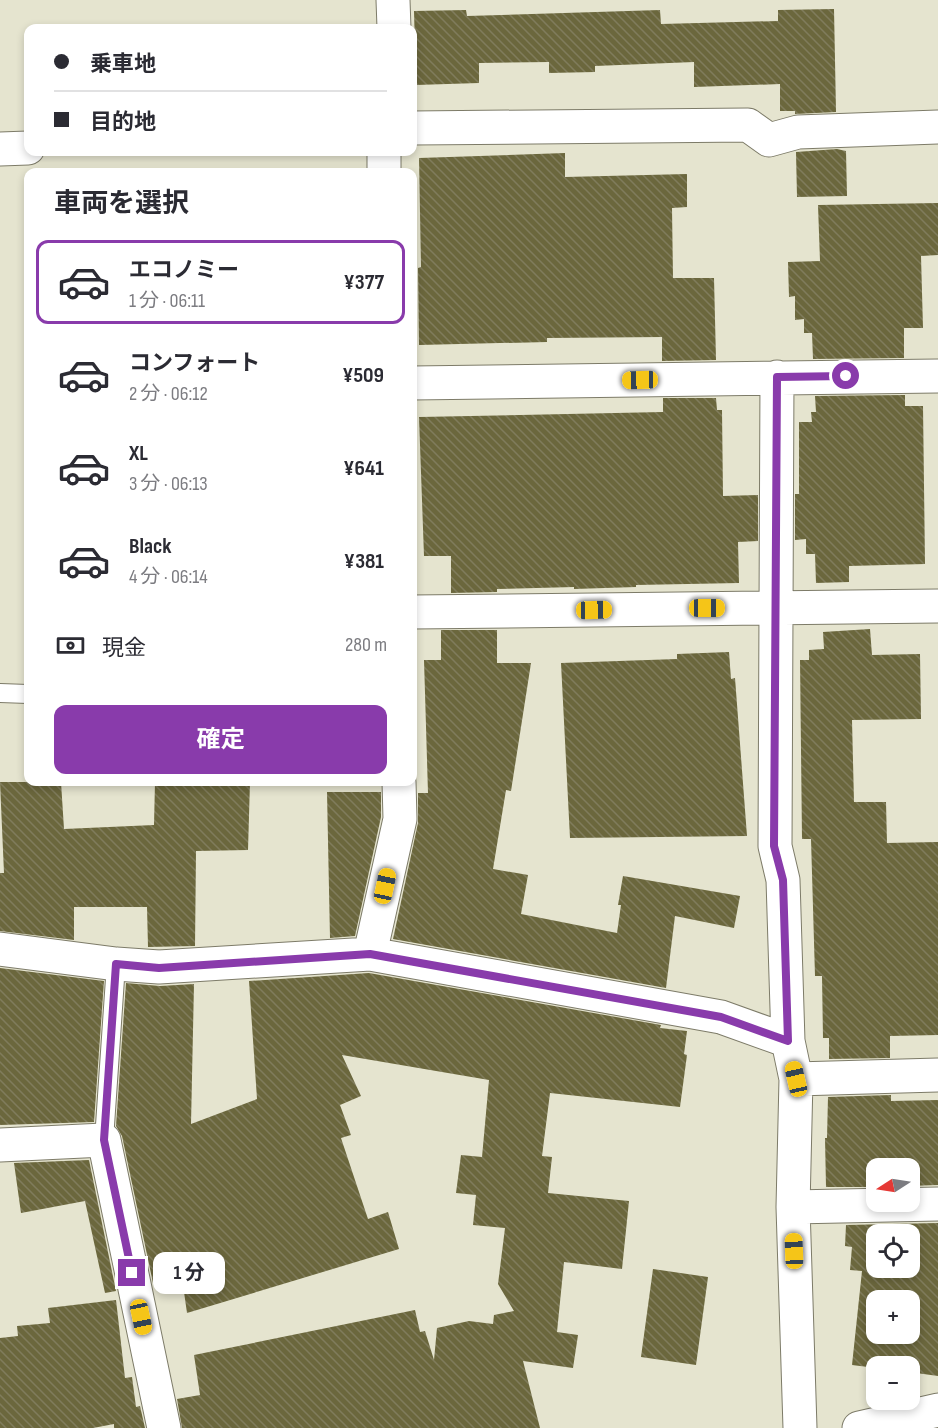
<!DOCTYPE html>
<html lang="ja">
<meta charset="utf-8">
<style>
:root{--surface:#fff;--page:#f2f2f3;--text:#2b2b33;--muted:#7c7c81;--line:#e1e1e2;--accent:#893bab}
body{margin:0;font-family:"Sofia Sans Condensed","Noto Sans JP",sans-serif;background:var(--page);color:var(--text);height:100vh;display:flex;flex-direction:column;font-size:22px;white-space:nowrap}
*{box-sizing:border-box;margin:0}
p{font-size:20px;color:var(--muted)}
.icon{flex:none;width:33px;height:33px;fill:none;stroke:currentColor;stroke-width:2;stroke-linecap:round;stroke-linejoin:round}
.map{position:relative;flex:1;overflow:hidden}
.panel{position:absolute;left:24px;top:168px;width:393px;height:618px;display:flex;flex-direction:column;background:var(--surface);border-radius:12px;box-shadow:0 3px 9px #0003}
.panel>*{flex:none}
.banner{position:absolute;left:24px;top:24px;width:393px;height:132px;border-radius:12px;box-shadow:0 3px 9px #0003;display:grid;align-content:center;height:132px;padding:0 30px;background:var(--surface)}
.needle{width:39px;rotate:258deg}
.controls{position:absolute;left:866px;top:1158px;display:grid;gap:12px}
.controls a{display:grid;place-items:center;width:54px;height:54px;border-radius:12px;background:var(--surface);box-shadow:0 3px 9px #0003;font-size:30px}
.end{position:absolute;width:27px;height:27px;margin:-14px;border:8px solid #893bab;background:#fff;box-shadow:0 0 0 3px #fff}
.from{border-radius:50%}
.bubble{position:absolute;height:42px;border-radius:12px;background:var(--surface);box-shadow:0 3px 9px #0003;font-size:20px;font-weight:700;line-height:42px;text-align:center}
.car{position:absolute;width:18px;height:36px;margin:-18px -9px;border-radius:8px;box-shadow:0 0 4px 2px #0007;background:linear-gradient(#f5c518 24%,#345 0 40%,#f5c518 0 76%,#345 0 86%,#f5c518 0)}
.banner b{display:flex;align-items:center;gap:21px;height:57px;font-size:22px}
.banner b+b{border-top:2px solid var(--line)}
.banner i{width:15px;height:15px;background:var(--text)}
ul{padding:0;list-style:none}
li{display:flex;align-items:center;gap:18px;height:84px;margin:0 12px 9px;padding:0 18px;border:3px solid transparent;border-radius:12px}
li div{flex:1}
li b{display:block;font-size:22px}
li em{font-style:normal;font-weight:700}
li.current{border-color:var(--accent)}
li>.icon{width:54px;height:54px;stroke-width:1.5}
h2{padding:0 30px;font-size:27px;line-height:72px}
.pay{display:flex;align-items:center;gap:15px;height:66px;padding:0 30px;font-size:22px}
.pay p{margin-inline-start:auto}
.primary-button{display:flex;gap:12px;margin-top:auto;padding:12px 30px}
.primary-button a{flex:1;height:69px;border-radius:12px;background:var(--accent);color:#fff;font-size:24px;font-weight:700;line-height:69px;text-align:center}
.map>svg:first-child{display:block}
.building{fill:url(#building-back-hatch);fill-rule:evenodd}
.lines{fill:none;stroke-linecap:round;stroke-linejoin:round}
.lane-casing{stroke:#7d7b68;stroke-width:20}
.street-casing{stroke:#7d7b68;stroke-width:35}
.lane{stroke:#fff;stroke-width:18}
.street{stroke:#fff;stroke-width:33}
.route{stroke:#893bab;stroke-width:8}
</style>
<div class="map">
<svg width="938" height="1428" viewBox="0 0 938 1428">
<defs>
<pattern id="building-back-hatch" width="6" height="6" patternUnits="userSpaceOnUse" patternTransform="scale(1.5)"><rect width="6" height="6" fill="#6b673d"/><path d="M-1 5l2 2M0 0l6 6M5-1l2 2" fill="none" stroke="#807c5c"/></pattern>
</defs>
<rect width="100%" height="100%" fill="#e5e4cf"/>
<path class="building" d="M834,9L836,112L795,114V111H780V84L694,87V62L595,66V72L549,73V62L479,63V83L416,85L414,11L466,10L467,16L660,10L661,24L778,21V10Z
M837,149L846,151L847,196L797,197L796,152Z
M565,153V177L687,174V207L672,208L673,278H714L716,360L662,361V337L547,338V342L419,345L418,268L421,267L419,158Z
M938,203V255L921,256L923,328H904V358L813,359L812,333H804V319L795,320V296L789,297L788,262L820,261L818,205Z
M905,395V406H923L925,564L849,566V582L816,583L815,554H806V539L795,540V494H799V422H812L811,412H816L815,396Z
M663,398H716L717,410H722L723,496L758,495V541L738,542L739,583L636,585V587L574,589V587L497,589V592L451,593V556H424L419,417L663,412Z
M870,629L872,655L920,654L921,719L852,720L854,802H886L887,843L938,842V1035L890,1036V1058L829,1059V1038H823L822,976H815L811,839H802L800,660H809V650L824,649L823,632Z
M441,630H497V663H531L511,791L506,790L493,869L528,875L521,914L617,933L621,905H618L623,876L740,896L734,928L675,916L666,988L393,939L418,823V793H428L424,660H441Z
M729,652L731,679L735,678L747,836L570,838L561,663L677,659V654Z
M0,782H61L64,829L154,825L155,782H250L248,850L196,851L195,946L148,947L147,907H74V940L0,931V873H4Z
M327,792H381V817L355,936L330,938Z
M0,968L104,981L94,1122L0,1125Z
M369,973L661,1025L660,1028L687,1031L684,1054L687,1055L680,1107L550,1093L542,1156L552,1157L548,1193L629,1201L622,1269L564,1262L557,1332L578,1335L573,1368L523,1361L540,1428H182L177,1399L200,1395L194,1355L415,1310L420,1332L425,1331L434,1360L437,1328L469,1321L493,1324L494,1315L514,1311L498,1284L505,1228L473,1225L476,1195L456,1193L461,1155L482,1157L489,1080L342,1055L361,1096L340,1105L351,1135L341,1138L368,1219L388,1212L399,1249L187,1313L182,1278L153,1283L122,1136L116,1126L126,983L160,986L194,984L191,1124L257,1099L249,981Z
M891,1095V1101L938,1100V1185L909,1186V1168H876V1187H826L825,1138H827L828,1097Z
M89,1160L116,1291L105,1293L85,1201L21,1213L14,1163Z
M938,1223V1376L909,1372V1366H876V1368L852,1365L862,1271L850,1270L852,1247L845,1246L846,1225ZM876,1234H909V1268H876ZM876,1300H909V1334H876Z
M653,1269L708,1277L696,1365L641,1357Z
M116,1300L125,1378L132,1377L136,1407L140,1406L145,1428H114V1424L93,1428H0V1338L18,1336L17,1326L50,1323L48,1308Z"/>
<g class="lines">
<g class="lane-casing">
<path id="lane" d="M0,693L28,694
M104,1140L116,964"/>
</g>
<g class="street-casing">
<path id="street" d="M393,0L394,28
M412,128L748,125L769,140L798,132L938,127
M0,149L28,148
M384,152V172
M777,377L775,846L783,880L788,1041
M412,383L938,376
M412,612L938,606
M0,949L116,964L159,967L370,954L721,1017L788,1041L796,1079L793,1207L800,1428
M370,954L400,819L399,782
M796,1079L938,1075
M0,1145L104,1140L164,1428
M793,1207L938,1204
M859,1428L938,1410"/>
</g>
<use href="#lane" class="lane"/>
<use href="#street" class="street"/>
</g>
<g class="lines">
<path class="route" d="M132,1273L104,1140L116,964L159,968L370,954L721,1017L788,1041L783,880L774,846L777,377L846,376"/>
</g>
</svg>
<div class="controls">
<a><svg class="needle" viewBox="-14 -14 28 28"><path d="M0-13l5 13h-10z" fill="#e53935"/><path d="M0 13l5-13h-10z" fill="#7c7c81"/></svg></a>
<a><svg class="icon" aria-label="locate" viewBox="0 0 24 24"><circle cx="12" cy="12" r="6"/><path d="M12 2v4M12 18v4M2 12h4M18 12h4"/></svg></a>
<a>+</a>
<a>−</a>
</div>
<i class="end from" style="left:846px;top:376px"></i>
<i class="end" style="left:132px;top:1273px"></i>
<div class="bubble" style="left:153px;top:1252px;width:72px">1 分</div>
<i class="car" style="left:640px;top:380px;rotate:269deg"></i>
<i class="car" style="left:707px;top:608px;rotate:90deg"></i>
<i class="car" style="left:594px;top:610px;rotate:89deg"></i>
<i class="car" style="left:385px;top:886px;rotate:12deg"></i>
<i class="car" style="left:796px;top:1079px;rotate:347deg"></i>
<i class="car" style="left:794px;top:1251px;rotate:358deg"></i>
<i class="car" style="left:141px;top:1317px;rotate:168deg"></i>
<div class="banner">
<b><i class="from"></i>乗車地</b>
<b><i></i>目的地</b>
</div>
<section class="panel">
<h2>車両を選択</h2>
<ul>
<li class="current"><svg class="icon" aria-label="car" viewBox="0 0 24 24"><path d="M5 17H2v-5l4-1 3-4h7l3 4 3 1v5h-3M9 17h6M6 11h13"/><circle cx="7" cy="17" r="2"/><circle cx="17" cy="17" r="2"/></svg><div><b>エコノミー</b><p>1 分 · 06:11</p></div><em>¥377</em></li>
<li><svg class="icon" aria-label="car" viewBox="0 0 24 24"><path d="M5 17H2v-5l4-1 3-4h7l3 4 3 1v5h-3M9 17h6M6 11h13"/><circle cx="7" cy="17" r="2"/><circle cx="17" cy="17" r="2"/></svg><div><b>コンフォート</b><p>2 分 · 06:12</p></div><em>¥509</em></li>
<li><svg class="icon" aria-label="car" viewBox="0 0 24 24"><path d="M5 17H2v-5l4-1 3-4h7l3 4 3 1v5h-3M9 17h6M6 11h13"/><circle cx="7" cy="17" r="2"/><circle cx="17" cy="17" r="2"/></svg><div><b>XL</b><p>3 分 · 06:13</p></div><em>¥641</em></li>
<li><svg class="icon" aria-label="car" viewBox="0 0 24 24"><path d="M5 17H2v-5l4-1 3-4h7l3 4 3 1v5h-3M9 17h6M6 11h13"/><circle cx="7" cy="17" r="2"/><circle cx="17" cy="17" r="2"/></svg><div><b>Black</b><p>4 分 · 06:14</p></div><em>¥381</em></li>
</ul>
<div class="pay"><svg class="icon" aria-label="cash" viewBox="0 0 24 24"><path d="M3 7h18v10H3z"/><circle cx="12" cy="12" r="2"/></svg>現金<p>280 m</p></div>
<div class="primary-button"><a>確定</a></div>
</section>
</div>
